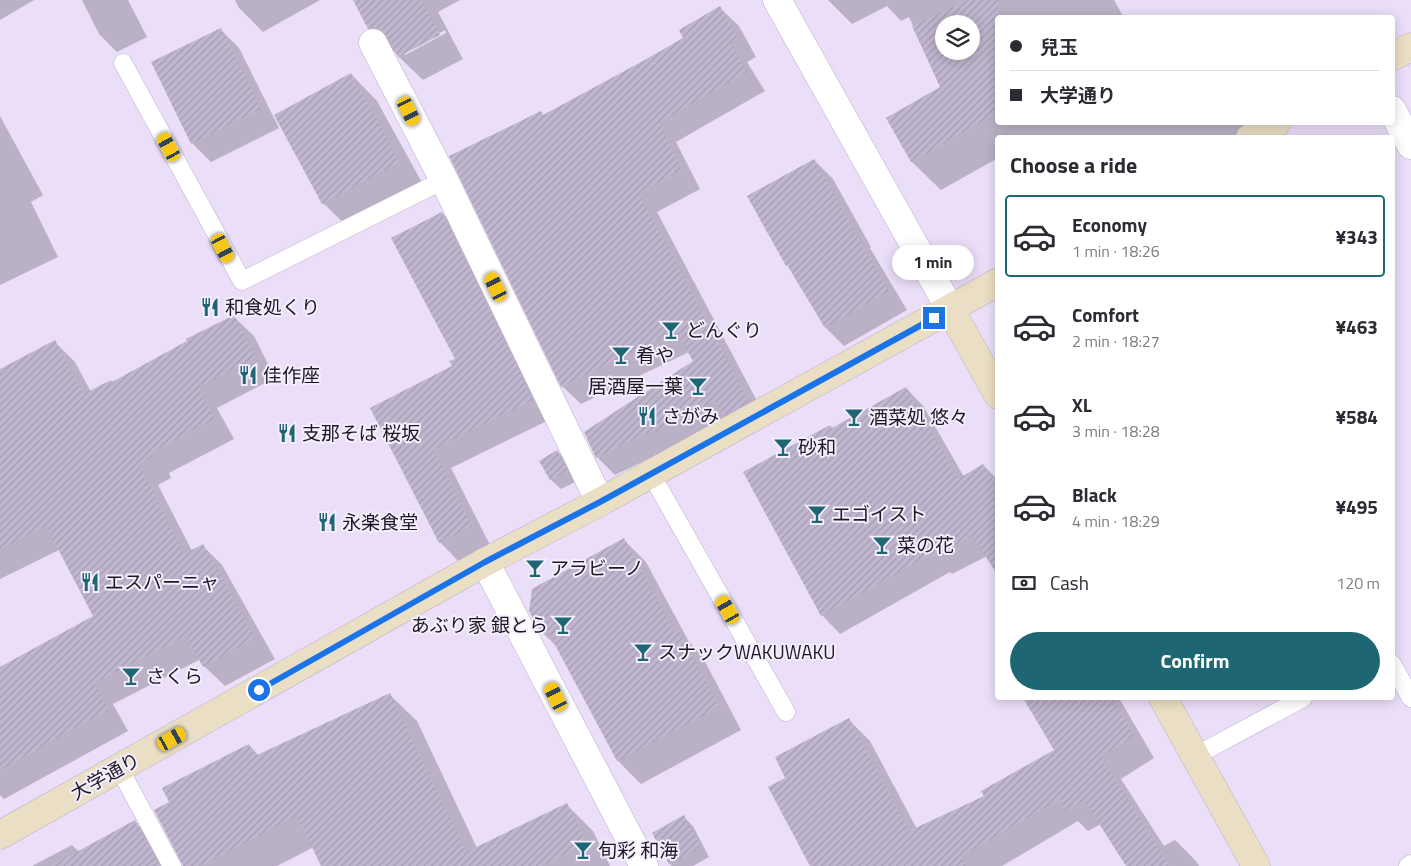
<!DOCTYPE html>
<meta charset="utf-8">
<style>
:root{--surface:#fff;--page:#f7f7f7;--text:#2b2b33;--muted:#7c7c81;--line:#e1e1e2;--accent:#1e6674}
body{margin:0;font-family:"Titillium Web","Noto Sans JP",sans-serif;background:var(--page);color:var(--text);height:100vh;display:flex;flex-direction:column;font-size:19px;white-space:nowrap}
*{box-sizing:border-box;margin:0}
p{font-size:16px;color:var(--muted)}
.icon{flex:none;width:28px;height:28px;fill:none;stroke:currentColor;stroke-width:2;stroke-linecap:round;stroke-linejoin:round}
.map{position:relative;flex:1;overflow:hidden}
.sheet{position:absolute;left:995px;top:135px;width:400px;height:565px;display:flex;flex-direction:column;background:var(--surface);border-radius:5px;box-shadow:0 2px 12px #0003}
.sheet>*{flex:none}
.top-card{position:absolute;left:995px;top:15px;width:400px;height:110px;border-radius:5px;box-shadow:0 2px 12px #0003;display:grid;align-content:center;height:110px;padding:0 15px;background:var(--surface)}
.fabs{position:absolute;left:935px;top:15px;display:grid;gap:10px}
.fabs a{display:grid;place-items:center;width:45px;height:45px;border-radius:50%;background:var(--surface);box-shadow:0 2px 12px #0003;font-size:25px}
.end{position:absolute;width:22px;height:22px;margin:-11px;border:6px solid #1a73e8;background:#fff;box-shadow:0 0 0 2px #fff}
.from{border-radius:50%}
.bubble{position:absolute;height:35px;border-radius:18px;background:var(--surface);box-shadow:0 2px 12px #0003;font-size:16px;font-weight:700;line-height:35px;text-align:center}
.car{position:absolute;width:15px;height:30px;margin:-15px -8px;border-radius:6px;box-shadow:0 0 4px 1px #0007;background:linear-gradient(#f5c518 24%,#345 0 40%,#f5c518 0 76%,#345 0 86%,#f5c518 0)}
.top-card b{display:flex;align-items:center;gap:18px;height:48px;font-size:19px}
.top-card b+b{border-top:1px solid var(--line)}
.top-card i{width:12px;height:12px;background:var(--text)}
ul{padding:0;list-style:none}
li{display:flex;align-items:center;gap:15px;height:82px;margin:0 10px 8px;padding:0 5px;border:2px solid transparent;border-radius:5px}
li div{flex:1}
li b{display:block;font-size:19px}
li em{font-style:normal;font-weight:700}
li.selected{border-color:var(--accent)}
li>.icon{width:45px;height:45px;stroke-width:1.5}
h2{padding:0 15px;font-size:22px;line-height:60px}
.pay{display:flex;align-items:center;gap:12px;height:55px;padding:0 15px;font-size:19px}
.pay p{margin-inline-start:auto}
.button{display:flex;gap:10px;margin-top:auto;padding:10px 15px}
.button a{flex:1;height:58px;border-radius:30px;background:var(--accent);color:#fff;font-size:20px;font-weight:700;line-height:58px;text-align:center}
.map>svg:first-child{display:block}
.shadow{fill:#0003;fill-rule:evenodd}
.building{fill:url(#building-hatch);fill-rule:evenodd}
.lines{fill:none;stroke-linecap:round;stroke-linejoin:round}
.lane-casing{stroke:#bcb1ca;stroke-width:19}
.street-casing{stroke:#bcb1ca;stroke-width:29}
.secondary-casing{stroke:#bcb1ca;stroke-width:29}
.lane{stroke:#fff;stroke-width:18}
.street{stroke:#fff;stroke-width:28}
.secondary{stroke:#eadfc4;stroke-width:28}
.route{stroke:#1a73e8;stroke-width:6}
.labels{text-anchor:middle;stroke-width:4;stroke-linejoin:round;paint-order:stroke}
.poi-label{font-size:19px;fill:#1c1821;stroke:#f5eefe;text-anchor:start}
.street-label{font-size:19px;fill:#1c1821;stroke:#f5eefe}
</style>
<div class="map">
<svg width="1411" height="866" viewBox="0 0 1411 866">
<defs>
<pattern id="building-hatch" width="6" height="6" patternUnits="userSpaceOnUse" patternTransform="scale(1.25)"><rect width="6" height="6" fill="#c0b6cf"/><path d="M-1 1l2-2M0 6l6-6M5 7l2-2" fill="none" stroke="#a49cb1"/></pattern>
</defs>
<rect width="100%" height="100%" fill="#eadef8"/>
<path class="shadow" d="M0,0H34L0,20Z
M82,0H128L147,37L117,52L99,34Z
M235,0H320L263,32L239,8Z
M355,0H460L438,12L463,59L423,80L399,57L396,51L393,52L369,28ZM445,30L446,33L405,55L403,53Z
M828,0H1114L1124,18H998V122H1271L1243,138H998V158L941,190L912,162L888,119L942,87L909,17L901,21L887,6L852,24ZM944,24H971V51H944Z
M720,8L739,26L756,57L747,62L765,91L676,142L700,189L657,212L767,420L669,449L615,475L597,457L694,362L689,352L581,404L562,386L541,113L544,116L685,38Z
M220,29L239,48L279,128L211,162L192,143Z
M351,74L377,101L425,188L350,229L323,203Z
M0,116L43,195L31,202L58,257L0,285Z
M814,160L833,179L871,247L870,248L907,310L844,346L826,328L792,270L787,265Z
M442,213L460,232L551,419L451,468L490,545L458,561L440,542L371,408L453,367L456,359Z
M233,316L254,336L275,378L217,408L234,439L169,473L171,478L158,485L192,551L202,545L222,565L275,659L225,686L204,666L201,659L113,704L128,731L4,799L0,795V668L94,616L59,550L0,579V370L54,341L75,362L91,392L112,383Z
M906,388L924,407L964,477L983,465L998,480V564L989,555L952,574L950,572L840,634L822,615L833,429Z
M557,451L567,461L577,481L561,489L551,480L541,462Z
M623,539L646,562L689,642L701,654L741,730L641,784L618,761L559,649L542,632Z
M390,695L417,721L477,848L567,805L593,831L610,866H322L314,847L277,866H183L171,803L249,745L259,756Z
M1025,698H1119L1154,758L1121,779L1164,846L1175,840L1196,861L1199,866H1127L1101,824L1088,831L1078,821L1002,866H811L787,778L849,720L870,741L917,829L986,797L1055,750Z
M684,817L693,826L709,857L693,866H672L670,864Z
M135,822L161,848L171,866H32L72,845L79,852Z"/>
<path class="building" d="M353,0H421L440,35L398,57L387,36L382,30L374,27L368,29Z
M968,0H998V113L911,162L886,118L940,87L912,26ZM944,24H971V51H944Z
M720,6L738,39L730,43L747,72L659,123L682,170L639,193L749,402L723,416L715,400L652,434L651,431L596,458L584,432L693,361L676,331L561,387L449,156L541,111L543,115L643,61L683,38L679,30Z
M221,28L261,109L191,144L151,62Z
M351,73L400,162L322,204L274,115Z
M814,159L853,228L852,229L889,291L825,328L787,265L786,266L747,196Z
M442,212L533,400L433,449L472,526L439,543L370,408L452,366L449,361L455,359L391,238Z
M234,315L256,357L198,388L215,418L150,453L152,457L139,464L184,554L203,544L255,638L203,667L186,636L94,684L108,710L0,770V667L93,616L46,526L0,549V369L55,340L83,394L111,380L112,382L187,341L186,339Z
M906,387L958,479L983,464L998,487V576L973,536L932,557L931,554L821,616L743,472L830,425L832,428Z
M557,450L568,472L550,480L539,461Z
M624,538L674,632L679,630L719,707L617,761L547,630L541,633L529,611L532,589Z
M390,693L466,852L567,803L587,844L542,866H321L297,816L200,866H183L154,810L169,802L162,788L249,744L255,756Z
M1023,698H1112L1134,736L1101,757L1170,866H1126L1084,800L1066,811L1060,799L962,856L966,866H810L768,787L785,778L775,757L849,718L909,831L984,796L981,791L1054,750Z
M684,815L701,848L669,864L652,833Z
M135,820L160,866H51Z"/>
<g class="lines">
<g class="lane-casing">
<path id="lane" d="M123,63L242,281L444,180
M651,474L786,712
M1392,664L1411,698
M1195,756L1303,698
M119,768L172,866
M1408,866L1411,864"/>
</g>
<g class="street-casing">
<path id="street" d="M777,0L950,309
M373,43L444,180L600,502
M1392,110L1411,145
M485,562L644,866"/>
</g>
<g class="secondary-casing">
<path id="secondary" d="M1392,57L1411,47
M1250,138L1277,122
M950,309L998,395
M1163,698L1256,866
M0,835L485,562L600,502L998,282"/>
</g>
<use href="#lane" class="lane"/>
<use href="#street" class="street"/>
<use href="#secondary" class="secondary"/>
</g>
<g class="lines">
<path class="route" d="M259,690L485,562L600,502L934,318"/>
</g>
<defs>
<g id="restaurant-bare" transform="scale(1.5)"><path d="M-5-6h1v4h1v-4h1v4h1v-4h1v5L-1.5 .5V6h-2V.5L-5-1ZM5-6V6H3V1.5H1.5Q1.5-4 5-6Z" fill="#1e6674" stroke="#f5eefe" stroke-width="2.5" paint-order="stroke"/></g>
<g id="bar-bare" transform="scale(1.5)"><path d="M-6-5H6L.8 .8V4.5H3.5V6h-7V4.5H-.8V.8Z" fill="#1e6674" stroke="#f5eefe" stroke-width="2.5" paint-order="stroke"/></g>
</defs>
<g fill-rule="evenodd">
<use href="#restaurant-bare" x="210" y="307"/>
<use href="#bar-bare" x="671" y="330"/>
<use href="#bar-bare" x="621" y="355"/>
<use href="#restaurant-bare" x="248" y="375"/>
<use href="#bar-bare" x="698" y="386"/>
<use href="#restaurant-bare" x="647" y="416"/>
<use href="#bar-bare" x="854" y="417"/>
<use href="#restaurant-bare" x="287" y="433"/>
<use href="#bar-bare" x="783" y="447"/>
<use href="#bar-bare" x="817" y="514"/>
<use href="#restaurant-bare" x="327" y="522"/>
<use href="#bar-bare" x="882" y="545"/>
<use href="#bar-bare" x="535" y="568"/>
<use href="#restaurant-bare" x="90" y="582"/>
<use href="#bar-bare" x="563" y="625"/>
<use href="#bar-bare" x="643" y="652"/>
<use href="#bar-bare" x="131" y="676"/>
<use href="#bar-bare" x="583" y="850"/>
</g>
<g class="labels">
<g class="poi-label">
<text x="225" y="314">和食処くり</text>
<text x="686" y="337">どんぐり</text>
<text x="636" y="362">肴や</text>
<text x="263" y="382">佳作座</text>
<text x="683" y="393" text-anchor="end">居酒屋一葉</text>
<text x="662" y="423">さがみ</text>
<text x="869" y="424">酒菜処 悠々</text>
<text x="302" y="440">支那そば 桜坂</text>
<text x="798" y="454">砂和</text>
<text x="832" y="521">エゴイスト</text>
<text x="342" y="529">永楽食堂</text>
<text x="897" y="552">菜の花</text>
<text x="550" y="575">アラビーノ</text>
<text x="105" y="589">エスパーニャ</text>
<text x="548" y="632" text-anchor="end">あぶり家 銀とら</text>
<text x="658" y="659">スナックWAKUWAKU</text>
<text x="146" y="683">さくら</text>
<text x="598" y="857">旬彩 和海</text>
</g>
<g class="street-label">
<text transform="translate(105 776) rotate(-29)" y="7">大学通り</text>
</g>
</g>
</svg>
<div class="fabs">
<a><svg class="icon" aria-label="layers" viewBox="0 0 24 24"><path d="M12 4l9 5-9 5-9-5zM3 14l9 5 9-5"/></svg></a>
</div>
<i class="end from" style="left:259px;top:690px"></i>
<i class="end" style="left:934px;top:318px"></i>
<div class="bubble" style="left:892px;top:245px;width:82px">1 min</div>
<i class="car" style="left:409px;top:111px;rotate:153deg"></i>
<i class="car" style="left:169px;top:147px;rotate:331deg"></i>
<i class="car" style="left:223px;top:248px;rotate:152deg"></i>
<i class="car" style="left:496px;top:287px;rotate:334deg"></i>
<i class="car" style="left:728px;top:610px;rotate:330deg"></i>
<i class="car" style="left:556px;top:697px;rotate:333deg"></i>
<i class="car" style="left:172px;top:739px;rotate:61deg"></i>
<div class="top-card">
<b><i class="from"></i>兒玉</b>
<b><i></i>大学通り</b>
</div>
<section class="sheet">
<h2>Choose a ride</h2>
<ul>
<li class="selected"><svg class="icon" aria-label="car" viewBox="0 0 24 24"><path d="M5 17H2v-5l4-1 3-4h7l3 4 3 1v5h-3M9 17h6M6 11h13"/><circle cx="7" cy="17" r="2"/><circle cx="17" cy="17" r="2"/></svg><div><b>Economy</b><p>1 min · 18:26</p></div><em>¥343</em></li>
<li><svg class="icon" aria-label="car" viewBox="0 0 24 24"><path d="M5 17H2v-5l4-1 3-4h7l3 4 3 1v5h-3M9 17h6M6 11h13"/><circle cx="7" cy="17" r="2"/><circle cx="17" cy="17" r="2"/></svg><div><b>Comfort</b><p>2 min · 18:27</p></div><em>¥463</em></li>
<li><svg class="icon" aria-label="car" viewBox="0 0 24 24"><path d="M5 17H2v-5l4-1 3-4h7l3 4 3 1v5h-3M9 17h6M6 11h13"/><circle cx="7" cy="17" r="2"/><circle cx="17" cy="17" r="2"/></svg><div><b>XL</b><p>3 min · 18:28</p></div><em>¥584</em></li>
<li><svg class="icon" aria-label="car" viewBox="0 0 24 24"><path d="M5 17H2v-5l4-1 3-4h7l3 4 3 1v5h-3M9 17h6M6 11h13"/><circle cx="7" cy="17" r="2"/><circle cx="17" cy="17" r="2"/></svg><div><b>Black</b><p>4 min · 18:29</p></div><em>¥495</em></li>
</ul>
<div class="pay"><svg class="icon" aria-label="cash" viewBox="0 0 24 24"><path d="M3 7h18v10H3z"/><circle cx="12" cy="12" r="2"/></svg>Cash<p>120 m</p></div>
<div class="button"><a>Confirm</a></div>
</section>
</div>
